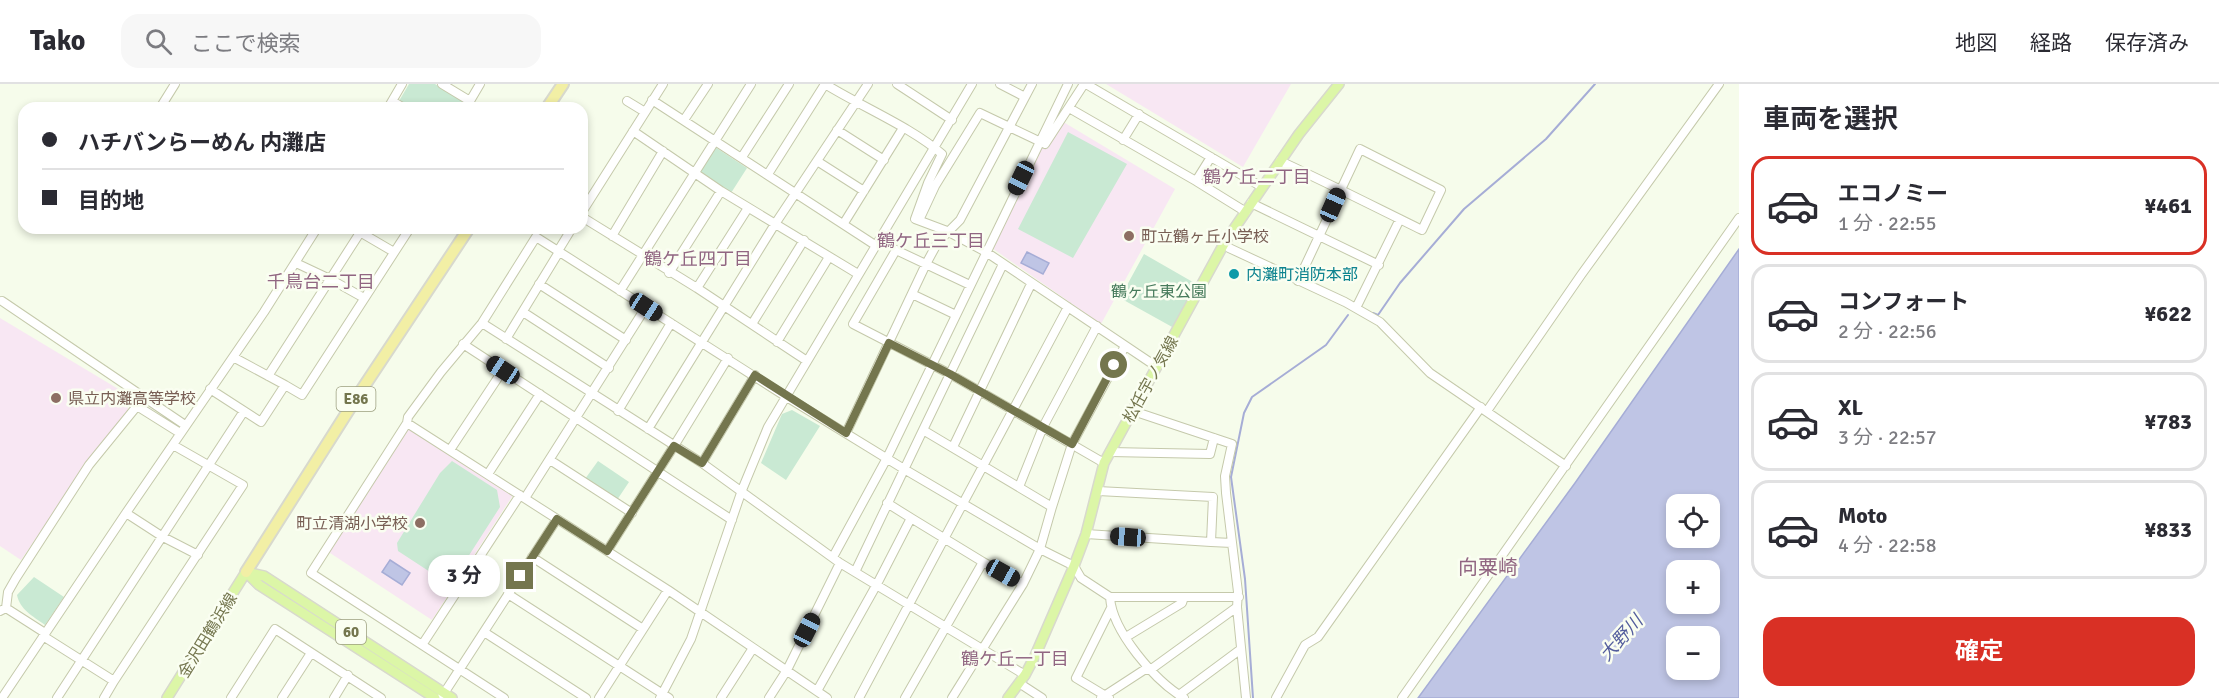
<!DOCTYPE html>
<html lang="ja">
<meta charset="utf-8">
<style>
:root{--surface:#fff;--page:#f7f7f7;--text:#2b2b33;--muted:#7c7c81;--line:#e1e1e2;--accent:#d93025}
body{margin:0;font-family:Signika,"Noto Sans JP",sans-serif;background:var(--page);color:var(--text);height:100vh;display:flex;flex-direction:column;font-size:22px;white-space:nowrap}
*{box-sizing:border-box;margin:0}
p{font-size:20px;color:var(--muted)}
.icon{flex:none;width:33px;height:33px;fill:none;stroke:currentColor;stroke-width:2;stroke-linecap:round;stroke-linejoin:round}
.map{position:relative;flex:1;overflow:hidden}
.drawer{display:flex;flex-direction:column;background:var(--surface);width:480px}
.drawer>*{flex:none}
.top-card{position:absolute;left:18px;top:18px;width:570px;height:132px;border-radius:18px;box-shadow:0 3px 9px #0003;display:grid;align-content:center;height:132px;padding:0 24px;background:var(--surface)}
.fabs{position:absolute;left:1666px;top:410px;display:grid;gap:12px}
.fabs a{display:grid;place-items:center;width:54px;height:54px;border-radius:12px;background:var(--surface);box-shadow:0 3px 9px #0003;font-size:30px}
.end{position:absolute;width:27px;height:27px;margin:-14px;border:8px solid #74764e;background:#fff;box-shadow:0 0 0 3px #fff}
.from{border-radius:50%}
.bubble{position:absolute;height:42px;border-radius:18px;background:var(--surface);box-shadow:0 3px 9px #0003;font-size:20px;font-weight:700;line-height:42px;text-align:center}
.car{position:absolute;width:18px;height:36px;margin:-18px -9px;border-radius:8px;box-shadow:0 0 4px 2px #0007;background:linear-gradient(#222 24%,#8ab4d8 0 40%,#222 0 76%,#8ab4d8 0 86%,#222 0)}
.top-card b{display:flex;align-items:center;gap:21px;height:57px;font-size:22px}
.top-card b+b{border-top:2px solid var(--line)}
.top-card i{width:15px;height:15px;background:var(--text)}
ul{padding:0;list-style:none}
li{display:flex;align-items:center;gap:18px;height:99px;margin:0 12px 9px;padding:0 12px;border:3px solid var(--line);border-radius:18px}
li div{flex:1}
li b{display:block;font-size:22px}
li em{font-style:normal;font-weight:700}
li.on{border-color:var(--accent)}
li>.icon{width:54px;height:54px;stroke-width:1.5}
h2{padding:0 24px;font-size:27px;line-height:72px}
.action{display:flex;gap:12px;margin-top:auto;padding:12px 24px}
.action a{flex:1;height:69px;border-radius:18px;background:var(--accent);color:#fff;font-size:24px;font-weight:700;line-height:69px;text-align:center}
header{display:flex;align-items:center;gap:36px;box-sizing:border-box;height:84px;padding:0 30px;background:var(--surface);border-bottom:2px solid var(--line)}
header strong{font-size:28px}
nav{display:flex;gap:33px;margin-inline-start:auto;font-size:21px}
.search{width:420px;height:54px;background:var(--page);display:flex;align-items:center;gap:15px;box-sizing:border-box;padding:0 21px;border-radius:18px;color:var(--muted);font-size:22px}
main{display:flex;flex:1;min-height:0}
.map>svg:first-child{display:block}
.education{fill:#f8e7f3}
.green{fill:#c9e9d3}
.water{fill:#bfc5e5;stroke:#a6add6;stroke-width:1.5;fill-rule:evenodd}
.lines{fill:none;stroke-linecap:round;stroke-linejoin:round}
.stream{stroke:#a6add6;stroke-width:2}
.minor-casing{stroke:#c5c9ab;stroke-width:10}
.major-casing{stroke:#d8d9cd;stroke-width:12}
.highway-casing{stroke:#d8d9cd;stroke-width:14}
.minor{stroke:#fff;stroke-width:8}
.major{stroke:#dcf6a7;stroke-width:9}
.highway{stroke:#f2efa5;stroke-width:10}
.route{stroke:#74764e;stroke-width:8}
.education-dot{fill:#8d6e63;stroke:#fafef1;stroke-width:2}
.culture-dot{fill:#0f9aa8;stroke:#fafef1;stroke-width:2}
.labels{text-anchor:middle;stroke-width:5;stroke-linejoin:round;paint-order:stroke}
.shield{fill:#fafef1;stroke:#9c9f7f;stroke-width:1.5}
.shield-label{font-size:15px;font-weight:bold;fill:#74764e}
.education-label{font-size:16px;fill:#785e54;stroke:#fafef1;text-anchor:start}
.culture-label{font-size:16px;fill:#0d838f;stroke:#fafef1;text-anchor:start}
.park-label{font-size:16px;fill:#477b5c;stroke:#fafef1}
.street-label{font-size:16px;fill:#74764e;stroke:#fafef1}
.neighbourhood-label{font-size:18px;fill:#916682;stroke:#fafef1}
.water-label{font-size:18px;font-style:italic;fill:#535d9d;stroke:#fafef1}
.quarter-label{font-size:20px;fill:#916682;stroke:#fafef1}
</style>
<header>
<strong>Tako</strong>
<div class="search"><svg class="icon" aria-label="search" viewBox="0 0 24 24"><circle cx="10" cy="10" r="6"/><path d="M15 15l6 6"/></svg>ここで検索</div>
<nav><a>地図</a><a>経路</a><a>保存済み</a></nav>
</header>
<main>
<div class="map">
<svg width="1739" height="614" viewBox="0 0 1739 614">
<rect width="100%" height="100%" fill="#f6fceb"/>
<path class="education" d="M1106,0H1291L1243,83Z
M1060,36L1175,105L1101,240L992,164L1044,56Z
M0,234L130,312L128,325L120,337L101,359L21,476L0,462Z
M406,344H408L513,411L432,536L327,467Z"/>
<path class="green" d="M409,0H435L474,24H411L399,17Z
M1068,48L1127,80L1073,174L1018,145Z
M715,63L747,84L731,109L699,89Z
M1144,170L1198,201L1174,244L1120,214Z
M792,326L820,342L786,396L761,379L782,330Z
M452,377L497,406L500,423L450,501L398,467L397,459L440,389Z
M598,377L629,398L617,416L585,395Z
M34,493L64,513L45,541C33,532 20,526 17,511Z"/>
<path class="water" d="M1739,165V614H1418L1575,399ZM1677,420H1710V453H1677ZM1677,486H1710V519H1677ZM1677,552H1710V585H1677Z
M1027,168L1049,179L1043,190L1021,179Z
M390,476L410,489L402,501L382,488Z"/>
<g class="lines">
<path class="stream" d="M1373,229L1378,231L1400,199L1464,125L1546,55L1595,0
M1253,614L1245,495L1231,393L1244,329L1252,313L1326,261L1348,231"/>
<g class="minor-casing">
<path id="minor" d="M442,0L470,17L480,0
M897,0L952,36
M1000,0L1025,13
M1086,0L1262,103
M652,16L875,161
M392,17L404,24
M627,17L645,28
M160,24L175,0
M388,24L402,0
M1069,24L1196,97L1246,128
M684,36L708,0
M837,46L884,76
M633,47L721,107L858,190
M1123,56L1139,30
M742,73L789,0
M817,77L864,107
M1280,77C1328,99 1375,123 1422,146L1441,106L1360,65L1298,197
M768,90L825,0C862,23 911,43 942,70L928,99L915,135L947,147L986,168L1157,283
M1196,97L1211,73
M1251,119L1379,181
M582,128L663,0
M921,132L935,102L980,29L1045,60L1084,0
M582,133L697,204L807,277
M844,139L903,44
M353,144L394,168
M612,152L663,67
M1225,158L1229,164L1345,218L1380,238L1430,289L1566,382
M558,167L785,312L904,385L1040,465L1074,482L1081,494L1110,513H1239
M296,179L330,195L364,214
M669,189L721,107
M539,200L626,256
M970,201L896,166L853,240L950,290L1104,379
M697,204L748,124
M620,207L751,0
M912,210L956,231
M2,217L185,341
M1356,224L1400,135
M523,228L609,284
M482,239L702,379L840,479L1025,591
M752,240L804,156
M506,255L559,168
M777,258L829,173
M463,260L732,436
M233,273L285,301
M268,292L363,144
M210,305L261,338L285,301L302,311L410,144
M618,327L671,239
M1133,327L1232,360L1225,392L1226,409L1238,508L1237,523L1246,614
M1487,327L1581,191L1719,0
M407,339L668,506L827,614
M648,345L775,140L868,0
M846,349L926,180L938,158L960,136L1032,0
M953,363L1031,200
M450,366L503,286
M1110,368L1210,370L1214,354
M550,376L632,429
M702,379L755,291
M488,390L540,310
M1019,403L1043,343L1097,242
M525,414L646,223
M887,419L911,434
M1052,423L1072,360L1125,262
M126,429L163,453L198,471
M1086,450L1211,458L1213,413L1098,407
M1211,458L1232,459
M607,467L674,362L728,274
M532,473L643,545
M833,473L887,374L1068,0
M855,488L923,346
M508,510L669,614
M1110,513C1112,547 1155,597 1184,614
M6,524L8,508L16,494L89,381L137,322L180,349
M0,527L6,524L45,549
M484,548L586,614
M43,552L114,597L243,401L173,361
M1126,553L1182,519L1184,513
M422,561L520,411
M1019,599L1042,614
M817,607L877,500L911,434L983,478
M1179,611L1241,565
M2,614L126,429L264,228L317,144
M57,614L244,327
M104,614L114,597
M231,614L275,545L381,614
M282,614L311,569
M334,614L348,591
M441,614L557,435
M504,614L311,489L407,339L408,333L441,288L482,239L536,153L558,167L572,144
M599,614L668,506
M660,614L691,555L742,406L768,343L972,0
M721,614L753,564
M769,614L787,586L840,479
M859,614L1068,223
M905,614L983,478L1023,500
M952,614L1023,500L1040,465L1052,423L923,346L1003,180
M1101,614L1144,586H1150L1237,523
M1109,614L1076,594L1111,524
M1276,614L1305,561L1318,553L1481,323
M1402,614L1739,134"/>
</g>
<g class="major-casing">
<path id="major" d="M246,488L264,492L452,614
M248,490L259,501L435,614
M167,614L246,488
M1008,614L1025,591L1035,572L1074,482L1086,450L1104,379L1225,158L1299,50L1339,0"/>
</g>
<g class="highway-casing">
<path id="highway" d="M547,24L563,0
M246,488L355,316L469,144"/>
</g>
<use href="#minor" class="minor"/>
<use href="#major" class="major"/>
<use href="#highway" class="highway"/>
</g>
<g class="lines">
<path class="route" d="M520,492L557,435L607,467L674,362L702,379L755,291L846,349L889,259L950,290L1072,360L1114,281"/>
</g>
<g class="education-dot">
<circle cx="1129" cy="152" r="6"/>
<circle cx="56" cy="314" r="6"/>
<circle cx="420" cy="439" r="6"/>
</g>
<circle class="culture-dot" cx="1234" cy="190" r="6"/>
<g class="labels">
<g class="shield">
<rect x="336.5" y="303" width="39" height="24" rx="4.5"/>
<rect x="336" y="536" width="30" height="24" rx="4.5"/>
</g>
<g class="shield-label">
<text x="356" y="320">E86</text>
<text x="351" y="553">60</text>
</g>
<g class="education-label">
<text x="1141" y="158">町立鶴ヶ丘小学校</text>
<text x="68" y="320">県立内灘高等学校</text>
<text x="408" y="445" text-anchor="end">町立清湖小学校</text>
</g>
<g class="culture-label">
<text x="1246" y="196">内灘町消防本部</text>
</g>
<g class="park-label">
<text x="1159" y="213">鶴ヶ丘東公園</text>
</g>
<g class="street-label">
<text transform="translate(1150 295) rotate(-61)" y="6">松任宇ノ気線</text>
<text transform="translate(207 551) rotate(-58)" y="6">金沢田鶴浜線</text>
</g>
<g class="neighbourhood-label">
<text x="1257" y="99">鶴ケ丘二丁目</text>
<text x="931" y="163">鶴ケ丘三丁目</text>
<text x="698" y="181">鶴ケ丘四丁目</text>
<text x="321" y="204">千鳥台二丁目</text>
<text x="1015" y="581">鶴ケ丘一丁目</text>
</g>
<g class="water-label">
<text transform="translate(1621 554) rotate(-48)" y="6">大野川</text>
</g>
<g class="quarter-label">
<text x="1488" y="490">向粟崎</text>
</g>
</g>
</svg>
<div class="fabs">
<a><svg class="icon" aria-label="locate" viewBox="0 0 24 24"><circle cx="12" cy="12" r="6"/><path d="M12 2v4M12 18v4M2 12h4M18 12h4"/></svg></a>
<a>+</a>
<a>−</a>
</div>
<i class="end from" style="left:1114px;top:281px"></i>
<i class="end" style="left:520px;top:492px"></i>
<div class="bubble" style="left:428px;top:471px;width:72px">3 分</div>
<i class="car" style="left:1021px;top:94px;rotate:206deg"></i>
<i class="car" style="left:1333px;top:121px;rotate:24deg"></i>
<i class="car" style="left:646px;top:223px;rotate:123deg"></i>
<i class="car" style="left:503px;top:286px;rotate:303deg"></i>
<i class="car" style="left:1128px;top:453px;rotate:274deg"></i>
<i class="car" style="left:1003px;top:489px;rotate:119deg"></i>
<i class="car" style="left:807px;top:546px;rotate:27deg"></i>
<div class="top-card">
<b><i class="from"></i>ハチバンらーめん 内灘店</b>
<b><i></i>目的地</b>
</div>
</div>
<section class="drawer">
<h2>車両を選択</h2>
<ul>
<li class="on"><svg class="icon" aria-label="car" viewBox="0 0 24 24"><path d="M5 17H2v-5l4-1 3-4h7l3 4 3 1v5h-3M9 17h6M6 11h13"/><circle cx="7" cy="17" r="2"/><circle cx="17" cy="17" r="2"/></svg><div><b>エコノミー</b><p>1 分 · 22:55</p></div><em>¥461</em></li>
<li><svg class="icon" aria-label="car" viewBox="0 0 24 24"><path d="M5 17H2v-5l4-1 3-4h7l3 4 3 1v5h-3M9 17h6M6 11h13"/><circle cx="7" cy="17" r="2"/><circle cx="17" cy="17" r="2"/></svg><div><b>コンフォート</b><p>2 分 · 22:56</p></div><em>¥622</em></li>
<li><svg class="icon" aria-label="car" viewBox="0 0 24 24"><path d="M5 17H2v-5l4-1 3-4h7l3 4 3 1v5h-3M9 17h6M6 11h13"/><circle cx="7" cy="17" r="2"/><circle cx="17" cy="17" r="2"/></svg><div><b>XL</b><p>3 分 · 22:57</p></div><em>¥783</em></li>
<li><svg class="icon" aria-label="car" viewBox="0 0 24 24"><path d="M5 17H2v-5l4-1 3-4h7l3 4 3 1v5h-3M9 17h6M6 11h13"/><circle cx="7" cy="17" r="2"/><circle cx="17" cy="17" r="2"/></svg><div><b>Moto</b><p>4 分 · 22:58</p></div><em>¥833</em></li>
</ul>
<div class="action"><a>確定</a></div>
</section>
</main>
